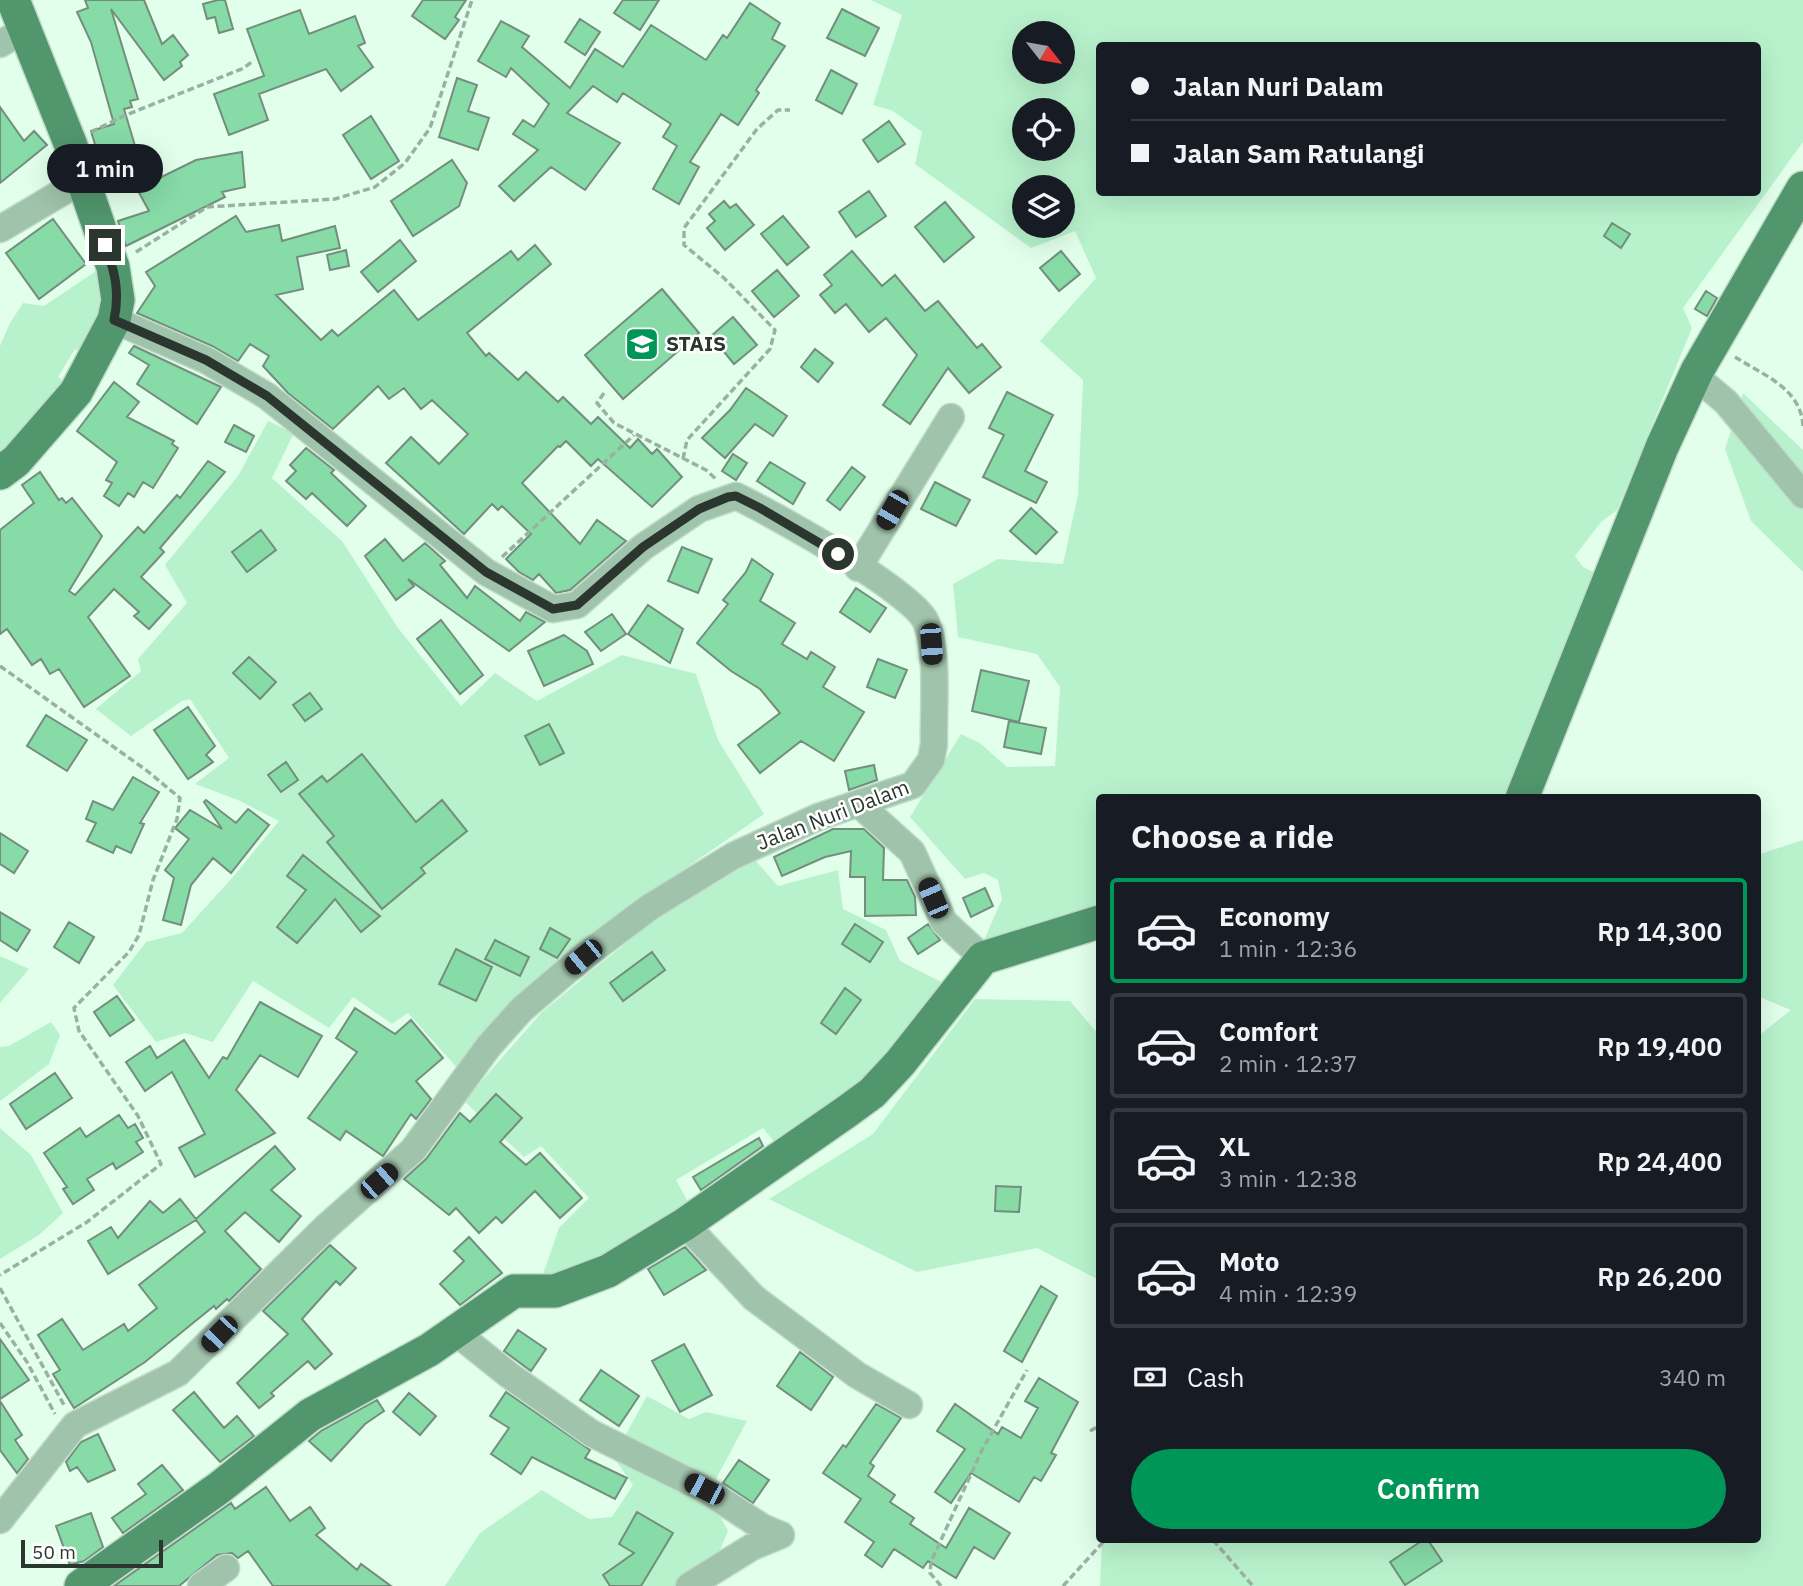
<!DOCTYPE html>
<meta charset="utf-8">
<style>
:root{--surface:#171b24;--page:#20242c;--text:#f1f3f6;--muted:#9ea1a6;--line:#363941;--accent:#009657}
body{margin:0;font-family:"IBM Plex Sans",sans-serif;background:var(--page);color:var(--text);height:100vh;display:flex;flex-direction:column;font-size:26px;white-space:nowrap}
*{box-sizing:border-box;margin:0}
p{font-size:23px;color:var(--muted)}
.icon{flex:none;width:38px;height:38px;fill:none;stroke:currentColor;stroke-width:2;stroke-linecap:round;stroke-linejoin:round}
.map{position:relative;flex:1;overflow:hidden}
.sheet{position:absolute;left:1096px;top:794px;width:665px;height:749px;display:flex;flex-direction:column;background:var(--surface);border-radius:7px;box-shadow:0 7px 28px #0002}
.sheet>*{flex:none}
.hud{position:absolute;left:1096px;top:42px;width:665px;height:154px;border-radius:7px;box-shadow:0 7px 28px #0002;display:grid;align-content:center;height:154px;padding:0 35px;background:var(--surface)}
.needle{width:46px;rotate:121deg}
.buttons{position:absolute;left:1012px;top:21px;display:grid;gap:14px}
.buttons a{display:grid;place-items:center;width:63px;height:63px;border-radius:50%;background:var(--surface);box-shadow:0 7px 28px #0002;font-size:35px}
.scale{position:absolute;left:21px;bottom:18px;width:142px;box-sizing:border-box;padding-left:7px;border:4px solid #2b362f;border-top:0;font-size:19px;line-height:24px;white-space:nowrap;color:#2b362f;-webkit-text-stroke:5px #fff;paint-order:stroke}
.end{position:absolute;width:32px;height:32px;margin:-16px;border:9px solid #2b362f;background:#fff;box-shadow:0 0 0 4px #fff}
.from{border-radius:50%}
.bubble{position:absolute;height:49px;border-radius:24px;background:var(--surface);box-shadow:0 7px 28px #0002;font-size:23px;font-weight:600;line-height:49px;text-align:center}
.car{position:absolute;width:21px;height:42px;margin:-21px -10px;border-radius:9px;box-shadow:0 0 5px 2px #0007;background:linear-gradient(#222 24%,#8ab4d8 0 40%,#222 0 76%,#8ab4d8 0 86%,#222 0)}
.hud b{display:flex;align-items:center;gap:24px;height:66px;font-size:26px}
.hud b+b{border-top:2px solid var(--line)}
.hud i{width:18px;height:18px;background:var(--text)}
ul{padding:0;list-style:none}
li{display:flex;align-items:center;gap:21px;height:105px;margin:0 14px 10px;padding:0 21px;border:4px solid var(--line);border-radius:7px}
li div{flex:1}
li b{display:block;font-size:26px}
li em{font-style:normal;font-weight:600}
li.current{border-color:var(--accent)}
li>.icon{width:63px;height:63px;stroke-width:1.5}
h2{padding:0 35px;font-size:32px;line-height:84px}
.pay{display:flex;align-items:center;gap:18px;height:77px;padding:0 35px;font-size:26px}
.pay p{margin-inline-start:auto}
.button{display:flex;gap:14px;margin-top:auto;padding:14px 35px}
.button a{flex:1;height:80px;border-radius:42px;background:var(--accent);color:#fff;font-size:28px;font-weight:600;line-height:80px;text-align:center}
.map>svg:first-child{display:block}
.green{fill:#b8f2cc;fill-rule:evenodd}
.building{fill:#86dba7;stroke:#748e7d;stroke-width:2}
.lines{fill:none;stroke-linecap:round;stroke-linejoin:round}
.minor-casing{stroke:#c0dbc9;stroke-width:29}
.major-casing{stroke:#c0dbc9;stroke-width:36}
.path{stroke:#9ab1a2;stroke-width:3.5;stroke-dasharray:7 3.5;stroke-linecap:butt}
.minor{stroke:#a0c3ab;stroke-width:26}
.major{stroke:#51966d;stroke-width:33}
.route{stroke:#2b362f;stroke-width:9}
.labels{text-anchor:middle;stroke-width:5;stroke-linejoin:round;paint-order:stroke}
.poi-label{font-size:21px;font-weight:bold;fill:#2b362f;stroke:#fff;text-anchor:start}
.street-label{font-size:21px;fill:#2b362f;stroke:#fff}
</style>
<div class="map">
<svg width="1803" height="1586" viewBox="0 0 1803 1586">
<rect width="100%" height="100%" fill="#e1ffeb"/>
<path class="green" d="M871,0H1803V142L1683,308L1692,328L1617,510L1601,522L1575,556L1583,567L1598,574L1506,798H1099V905L982,945L1002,899L998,880L984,873L965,879L910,817L961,734L980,743L1007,767L1055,766L1060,687L1037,654L958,637L953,584L998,559L1063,564L1078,495L1083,380L1040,341L1096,278L1075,231L1031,248L915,164L922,132L893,111L873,105L902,15ZM1024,33H1062V72H1024ZM1099,46H1757V192H1099ZM1024,110H1062V149H1024ZM1024,187H1062V226H1024Z
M102,267L108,286L85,354L75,349L58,377L66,383L0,461V346L10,323L23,303L44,306Z
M1743,393L1803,450V572L1751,521L1725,449Z
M268,421L294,433L272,478L342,541L398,628L461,706L495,673L537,701L622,655L696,674L718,740L764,814L657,888L458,1069L408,1013L392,1024L353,997L329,1028L253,981L213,1042L185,1033L156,1042L113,985L146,942L182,933L233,877L279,821L238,800L195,784L229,758L190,699L182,701L131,736L96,709L141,671L138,659L187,603L165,565L238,476Z
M1803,840V1586H1100L1102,1540H1757V1037L1791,1010L1757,996V855Z
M755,860L778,886L838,870L843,909L886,930L900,961L949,986L867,1084L779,1148L763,1128L676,1180L688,1202L579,1271L542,1277L559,1228L589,1198L541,1146L524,1157L464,1101L542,1012L654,920Z
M0,956L29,969L0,1003Z
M975,999L1070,1001L1099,1035V1280L1037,1248L917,1272L769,1199L873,1134Z
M51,1022L60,1035L49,1064L0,1101V1047L9,1046Z
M0,1128L31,1155L63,1213L39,1235L0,1259Z
M647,1396L689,1419L706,1412L747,1421L708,1494L728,1531L705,1586H445L480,1533L542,1490L589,1519L612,1517L633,1485L608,1450L626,1434Z"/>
<path class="building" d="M85,0H144L162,44L173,35L188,55L180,62L182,66L164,80L111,9L138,99L130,101L132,107L124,109L136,149L100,161L91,131L114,124L91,42L77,12L88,8Z
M218,0H225L233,29L219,33L215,17L207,19L203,4Z
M423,0H466L455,17L459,20L445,39L412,16Z
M623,0H659L640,30L614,13Z
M750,3L780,23L772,39L785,46L756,90L759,93L738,125L721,114L690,162L699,167L679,204L653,189L677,146L663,137L671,124L623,93L617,102L593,86L567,113L620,143L585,190L551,167L514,201L499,186L538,150L513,134L523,120L534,127L549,104L511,68L506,77L478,61L501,21L529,36L522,47L570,88L595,49L623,67L651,25L706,60L723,35L727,38Z
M842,9L879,28L865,56L827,38Z
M300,10L309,34L355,16L365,43L358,46L373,67L341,91L326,69L259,94L268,120L229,135L214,94L264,76L247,29Z
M580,19L600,32L585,55L565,42Z
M831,70L857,84L842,114L816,100Z
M457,78L477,85L468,111L489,118L478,150L439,137Z
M0,107L24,141L34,131L47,145L0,183Z
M371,116L399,161L371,179L343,135Z
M889,121L905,144L878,162L863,140Z
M242,152L245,187L222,192L225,197L126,246L118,221L149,211L137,189L196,160Z
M452,160L467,183L459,206L413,236L391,201Z
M869,191L886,216L856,237L839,212Z
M724,201L730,208L736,204L754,225L725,250L707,228L715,221L709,214Z
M945,202L974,237L944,262L915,227Z
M236,216L246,232L279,225L282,241L335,226L340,248L297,257L303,289L276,295L321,340L332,330L338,336L394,290L418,320L511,251L518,260L535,245L551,264L467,333L486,356L489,353L518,380L526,372L558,402L563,397L591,424L598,417L630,448L638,439L652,454L657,449L682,477L652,507L598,459L591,466L566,441L560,447L558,446L522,483L580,544L597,520L626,541L570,590L556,593L539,574L533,580L519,572L506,559L531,534L502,506L498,510L492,504L464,534L386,463L411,437L439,464L468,434L432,400L421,409L404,388L389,399L378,386L333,429L288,393L263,366L269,356L250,344L238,361L212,346L137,313L155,286L146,272Z
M783,216L809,247L787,265L761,234Z
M53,219L86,264L39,299L6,253Z
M1612,223L1630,234L1621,248L1604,236Z
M400,240L416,261L378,292L361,272Z
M346,250L349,266L330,270L327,255Z
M852,251L882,286L895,275L925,311L938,301L977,348L982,344L1001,367L969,393L948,368L910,424L883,405L917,355L886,318L869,332L846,304L835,313L820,295L832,285L824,275Z
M1061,251L1080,274L1059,291L1040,268Z
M777,270L799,296L774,317L752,291Z
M662,289L699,333L623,399L585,355Z
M1706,291L1717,298L1707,316L1695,309Z
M733,317L757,345L734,364L711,336Z
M134,346L221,387L197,424L137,384L149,365L129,353Z
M815,349L833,363L818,382L801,367Z
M114,382L139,402L127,417L174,441L172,444L178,448L153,488L143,482L134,497L128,493L119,506L104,496L112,483L106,480L117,462L77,431Z
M746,388L787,416L773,436L755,424L725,458L702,438L730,410Z
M1007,392L1053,415L1025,471L1047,482L1036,503L983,477L1004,435L989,428Z
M234,425L254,436L246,452L225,442Z
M306,448L334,470L331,473L366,506L347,526L312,493L306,499L286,481L296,471L290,465Z
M733,454L747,463L736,480L722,471Z
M208,461L225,472L160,548L164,552L141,577L171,605L149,629L134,616L139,612L114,589L88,617L130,676L84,707L59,669L50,674L41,659L32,665L7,629L0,634V530L34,503L22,485L40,472L59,500L62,498L66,503L72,498L102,536L69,591L75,595L138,527L144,533L177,495L180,498Z
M770,462L805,483L793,504L757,481Z
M852,467L865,477L840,510L827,500Z
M935,482L970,500L956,526L921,509Z
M1031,508L1057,532L1036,554L1010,531Z
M261,530L276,550L247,572L232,552Z
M385,539L403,561L425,543L445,561L440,565L467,598L475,586L520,621L526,612L545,622L509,651L408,579L414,586L396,600L365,556Z
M682,547L712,559L698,593L668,581Z
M752,559L773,574L760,601L795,623L782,644L807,659L811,652L835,667L823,687L864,712L834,761L801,741L760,773L738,745L780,713L760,689L731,671L697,643L728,604L723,600L746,572Z
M856,588L886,608L870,632L840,612Z
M648,605L683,629L670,663L628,634Z
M612,614L626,634L601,651L585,632Z
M441,620L483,675L460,694L417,639Z
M564,635L587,651L593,664L544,686L528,651Z
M249,657L276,682L260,699L233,673Z
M878,659L907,670L895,698L867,687Z
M981,670L1029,681L1019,722L972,711Z
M310,693L322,709L305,721L293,705Z
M188,707L215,746L206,755L213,762L188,779L154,730Z
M46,715L87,740L67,771L27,746Z
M1009,721L1046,728L1041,754L1004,747Z
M549,724L564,753L540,765L525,736Z
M362,754L416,822L442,800L467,831L421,868L425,873L382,909L327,842L334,836L299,794L322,776L327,782Z
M286,762L298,780L281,792L268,775Z
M874,765L877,780L849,790L845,771Z
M133,777L159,792L140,823L144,824L131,853L116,846L113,853L87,841L96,823L86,819L93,801L113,810Z
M206,800L236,823L248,809L269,825L231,873L213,858L191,885L181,925L163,920L174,878L165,870L189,839L175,828L190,810L222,829L204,802Z
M833,829H864L884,848L883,880H907L915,897L916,915L865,916V877H850L851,851L825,857L782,876L774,857Z
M0,833L28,851L14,873L0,864Z
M303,855L334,880L380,916L361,932L335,899L297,943L277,927L306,890L287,876Z
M985,888L993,906L971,917L963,898Z
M0,912L30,930L17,951L0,940Z
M69,922L94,937L79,963L54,947Z
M855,924L883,942L870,962L842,944Z
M928,924L940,940L918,954L908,938Z
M550,928L570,939L557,958L540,949Z
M495,940L529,957L520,976L485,959Z
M456,949L492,967L476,1001L439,984Z
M652,952L665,970L623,1001L610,983Z
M845,988L861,1000L836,1034L821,1023Z
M117,996L134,1020L110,1036L94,1012Z
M260,1002L322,1036L298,1077L260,1055L236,1090L275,1133L195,1177L179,1148L205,1134L172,1072L145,1091L126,1062L150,1046L157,1058L184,1040L209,1078L223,1057L227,1059Z
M355,1008L395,1034L411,1020L443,1058L416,1081L431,1099L416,1119L411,1114L383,1156L346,1131L340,1140L308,1118L357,1052L336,1038Z
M55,1073L72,1098L26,1129L10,1104Z
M496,1094L522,1118L500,1142L526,1165L540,1153L582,1198L560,1218L535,1191L502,1223L496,1217L479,1233L456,1208L449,1215L404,1179L426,1159L460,1113L470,1122Z
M119,1115L128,1128L135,1124L143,1138L136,1142L143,1152L116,1169L113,1163L87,1179L94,1190L73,1204L63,1189L67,1187L44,1153L80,1128L86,1137Z
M759,1138L763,1146L701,1190L693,1177Z
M275,1146L295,1169L271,1190L301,1216L279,1242L245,1212L225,1231L261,1269L229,1301L227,1299L216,1309L214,1306L145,1362L74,1408L53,1374L60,1370L38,1335L62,1319L83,1350L124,1324L128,1331L157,1308L139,1285L205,1232L196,1220L108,1274L88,1241L111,1227L118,1238L150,1201L163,1213L180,1199L196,1219Z
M996,1186L1021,1187L1019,1212L995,1211Z
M469,1237L502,1273L460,1305L440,1284L464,1261L454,1251Z
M330,1245L356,1268L340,1285L336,1281L302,1319L332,1354L315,1369L308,1361L271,1393L274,1396L259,1408L237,1383L288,1334L263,1311Z
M685,1247L706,1270L664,1295L648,1269Z
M1041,1286L1057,1296L1022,1362L1004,1351Z
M518,1330L546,1349L531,1371L504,1351Z
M0,1339L29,1380L0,1399Z
M684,1344L712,1395L680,1412L652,1361Z
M800,1352L833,1377L811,1410L777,1386Z
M601,1370L639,1396L619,1426L580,1400Z
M1039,1378L1078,1402L1051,1453L1056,1455L1041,1481L1034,1477L1019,1502L971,1473L951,1503L935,1492L965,1449L937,1431L955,1404L998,1434L1002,1427L1021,1438L1038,1408L1025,1401Z
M194,1392L224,1428L237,1416L254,1436L220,1462L173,1410Z
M506,1392L590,1450L585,1458L627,1478L615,1499L532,1457L521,1474L491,1454L509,1428L490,1416Z
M409,1393L436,1416L420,1435L393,1412Z
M377,1400L384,1411L365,1424L331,1461L309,1441L321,1431Z
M0,1401L22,1435L15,1440L28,1459L17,1473L0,1450Z
M876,1404L901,1418L870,1463L874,1466L868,1476L895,1495L890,1502L914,1518L910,1524L946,1548L969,1508L1010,1533L994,1559L974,1547L956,1578L928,1561L923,1568L894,1549L882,1567L865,1555L874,1542L845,1522L861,1499L823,1473L843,1445L846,1447Z
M98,1434L115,1470L88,1482L77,1467L70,1471L66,1462L81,1442Z
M739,1460L769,1480L753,1503L723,1483Z
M162,1465L183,1490L123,1533L112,1518L146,1494L138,1484Z
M266,1487L290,1521L310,1507L325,1528L316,1535L357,1570L361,1564L391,1586H273L248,1551L238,1558L232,1553L217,1555L179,1586H114L231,1503L235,1509Z
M637,1512L673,1533L641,1586H610L603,1575L634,1553L619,1544Z
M91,1513L103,1547L84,1561L70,1565L56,1526Z
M1423,1540H1428L1442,1561L1405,1585L1390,1562Z"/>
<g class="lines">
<g class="minor-casing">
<path id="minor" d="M0,44L26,29
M0,229L81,181
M1695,376L1726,402L1803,495
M858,568L951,417
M859,804L912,852L944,922L983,958
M685,1224L754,1298L857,1375L909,1405
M454,1331L509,1375L591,1433L704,1489L762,1527L781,1535
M0,1520L75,1425L178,1373L326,1227L413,1150L488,1047L521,1010L583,957L650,907L733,856L818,817L913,785L931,760L934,744C933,709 939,654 926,622C913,591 771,513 736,496L699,509L643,547L577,605L553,609L486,572L267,396L206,360L114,320
M201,1586L226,1568
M689,1586L752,1547L781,1535"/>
</g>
<g class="major-casing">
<path id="major" d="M0,473L16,461L76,392L114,320L118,300L113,267L70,143L13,0
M1522,798L1662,447L1697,371L1803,188
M81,1586L219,1488L310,1415L429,1350L514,1291H555L608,1271L685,1224L846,1112L872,1093L900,1063L983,958L1099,922"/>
</g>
<path class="path" d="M91,132L126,115L244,68L254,60
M136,252L207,207L335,199L375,187L405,163L430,128L472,0
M1735,357C1763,375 1801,388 1803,426
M604,393L597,403L614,423L706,470L716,479
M683,459L687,440L770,349L775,330L724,278L684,245V228L757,129L778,110H790
M502,557L634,435
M0,666L146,770L180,798L177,819L153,880L139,935L129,952L74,1008L79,1031L138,1116L161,1164L87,1222L0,1275
M0,1288L64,1405
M0,1323L27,1362L55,1414
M1090,1431L1099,1426
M1213,1540L1253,1586
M941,1586L930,1573L931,1562L982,1450L1027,1370
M1063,1586L1105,1540"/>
<use href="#minor" class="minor"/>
<use href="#major" class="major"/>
</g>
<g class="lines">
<path class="route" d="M105,245C115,272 120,292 114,320L206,360L267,396L486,572L553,609L577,605L643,547L699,509L728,497L736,496L760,508L838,554"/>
</g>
<defs>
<g id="university-square" transform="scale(1.75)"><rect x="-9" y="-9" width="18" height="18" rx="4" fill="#009657" stroke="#fff"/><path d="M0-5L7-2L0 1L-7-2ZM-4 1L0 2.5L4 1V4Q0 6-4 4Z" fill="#fff"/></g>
</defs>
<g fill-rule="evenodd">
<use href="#university-square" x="642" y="344"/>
</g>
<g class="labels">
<g class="poi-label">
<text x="666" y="351">STAIS</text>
</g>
<g class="street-label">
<text transform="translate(833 815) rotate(-21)" y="7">Jalan Nuri Dalam</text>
</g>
</g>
</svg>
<div class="buttons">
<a><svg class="needle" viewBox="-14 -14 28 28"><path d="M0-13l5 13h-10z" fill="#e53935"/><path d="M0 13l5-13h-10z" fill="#9ea1a6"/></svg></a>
<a><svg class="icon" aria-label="locate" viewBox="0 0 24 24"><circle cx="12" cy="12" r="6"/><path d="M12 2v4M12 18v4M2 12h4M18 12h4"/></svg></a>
<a><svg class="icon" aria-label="layers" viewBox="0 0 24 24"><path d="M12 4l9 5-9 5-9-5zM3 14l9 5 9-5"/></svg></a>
</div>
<div class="scale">50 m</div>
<i class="end from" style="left:838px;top:554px"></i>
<i class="end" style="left:105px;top:245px"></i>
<div class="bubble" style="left:47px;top:144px;width:116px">1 min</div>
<i class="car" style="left:892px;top:510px;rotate:210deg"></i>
<i class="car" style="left:931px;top:644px;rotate:176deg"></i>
<i class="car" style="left:933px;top:898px;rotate:337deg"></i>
<i class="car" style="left:583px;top:957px;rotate:230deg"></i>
<i class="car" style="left:379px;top:1181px;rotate:49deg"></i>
<i class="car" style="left:219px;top:1334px;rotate:224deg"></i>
<i class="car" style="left:704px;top:1489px;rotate:297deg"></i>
<div class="hud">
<b><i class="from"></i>Jalan Nuri Dalam</b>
<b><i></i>Jalan Sam Ratulangi</b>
</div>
<section class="sheet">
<h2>Choose a ride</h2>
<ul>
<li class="current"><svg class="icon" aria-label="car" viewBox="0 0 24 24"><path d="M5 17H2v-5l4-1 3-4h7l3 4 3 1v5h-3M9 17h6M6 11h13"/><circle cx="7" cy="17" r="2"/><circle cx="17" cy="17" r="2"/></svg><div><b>Economy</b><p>1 min · 12:36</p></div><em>Rp 14,300</em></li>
<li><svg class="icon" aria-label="car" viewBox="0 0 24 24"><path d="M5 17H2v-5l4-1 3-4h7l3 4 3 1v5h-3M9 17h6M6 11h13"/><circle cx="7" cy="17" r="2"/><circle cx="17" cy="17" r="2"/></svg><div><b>Comfort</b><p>2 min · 12:37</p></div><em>Rp 19,400</em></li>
<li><svg class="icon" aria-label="car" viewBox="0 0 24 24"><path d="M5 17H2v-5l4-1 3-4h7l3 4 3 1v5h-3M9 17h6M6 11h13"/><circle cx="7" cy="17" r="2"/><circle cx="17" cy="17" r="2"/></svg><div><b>XL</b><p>3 min · 12:38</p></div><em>Rp 24,400</em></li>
<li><svg class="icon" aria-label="car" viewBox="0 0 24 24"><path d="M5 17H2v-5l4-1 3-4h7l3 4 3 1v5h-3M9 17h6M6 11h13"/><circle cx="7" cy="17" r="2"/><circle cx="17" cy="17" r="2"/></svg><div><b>Moto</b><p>4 min · 12:39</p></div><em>Rp 26,200</em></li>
</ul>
<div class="pay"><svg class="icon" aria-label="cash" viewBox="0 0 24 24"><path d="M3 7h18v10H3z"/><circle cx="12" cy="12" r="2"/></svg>Cash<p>340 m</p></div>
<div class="button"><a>Confirm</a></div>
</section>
</div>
